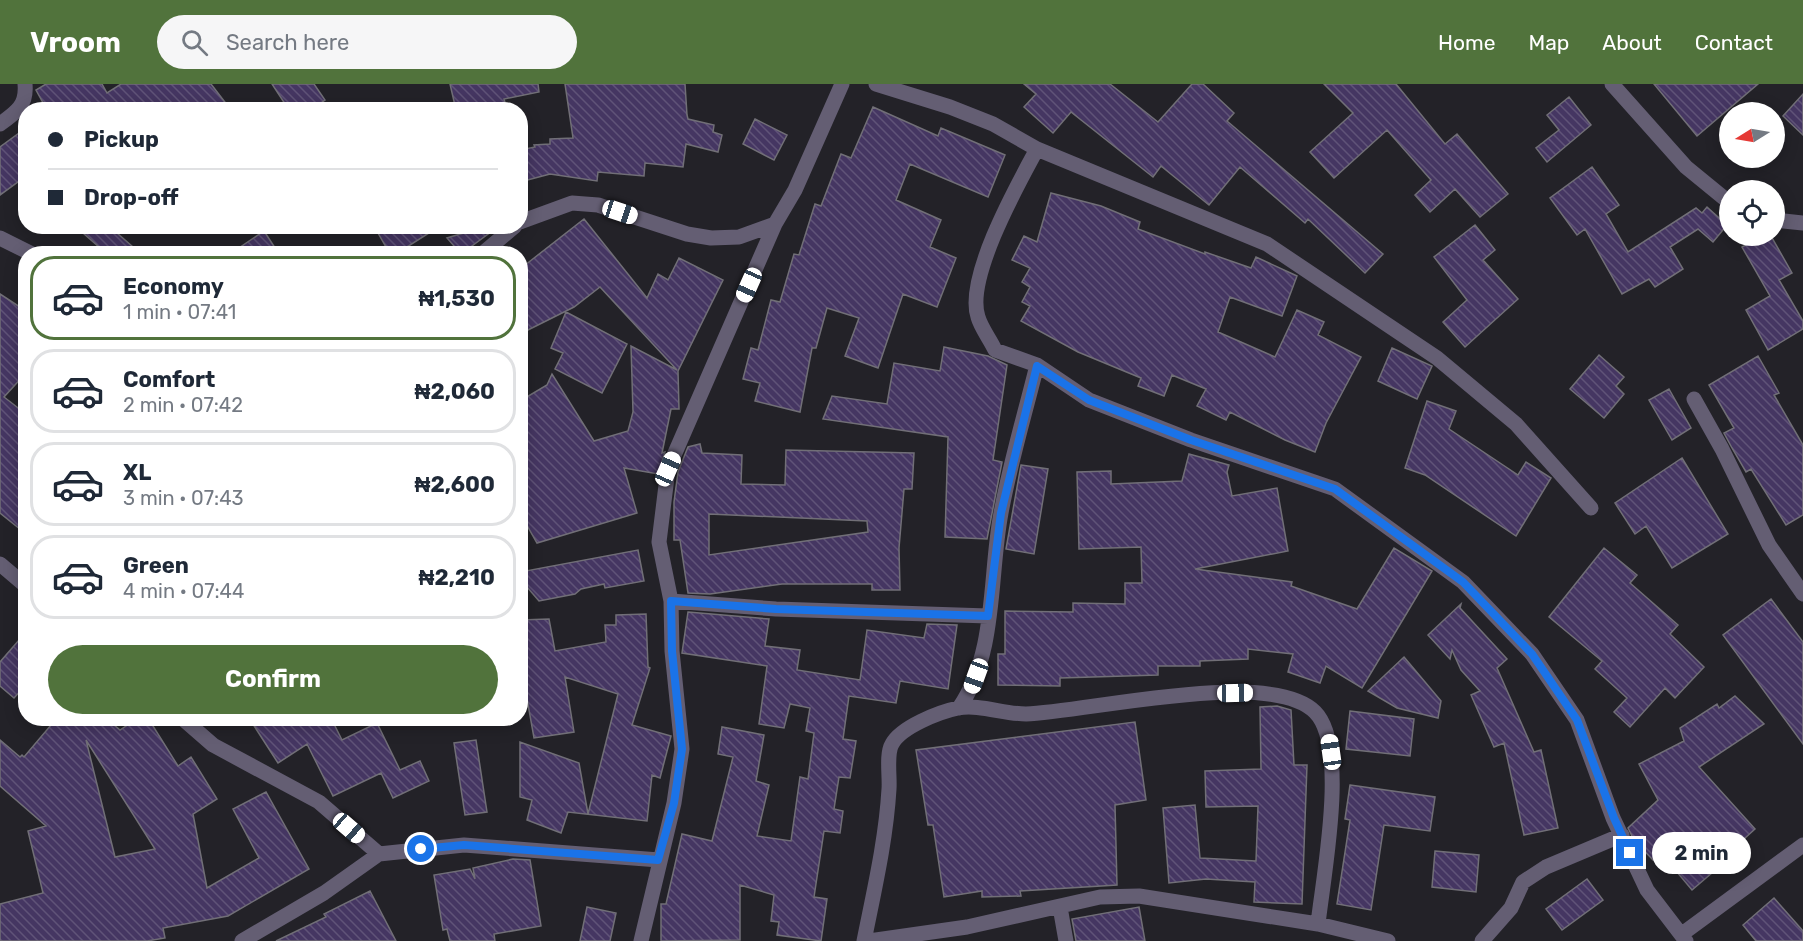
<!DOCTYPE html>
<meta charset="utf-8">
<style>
:root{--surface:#fff;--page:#f6f6f7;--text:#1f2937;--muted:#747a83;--line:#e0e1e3;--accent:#51733c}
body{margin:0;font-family:Rubik,sans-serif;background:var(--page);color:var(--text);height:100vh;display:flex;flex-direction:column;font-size:22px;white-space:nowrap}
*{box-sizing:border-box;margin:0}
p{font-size:20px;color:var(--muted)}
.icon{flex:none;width:33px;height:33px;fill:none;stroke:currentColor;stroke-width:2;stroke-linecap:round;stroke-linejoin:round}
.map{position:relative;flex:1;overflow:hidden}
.drawer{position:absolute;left:18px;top:162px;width:510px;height:480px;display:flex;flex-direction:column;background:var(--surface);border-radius:24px;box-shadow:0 3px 15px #0003}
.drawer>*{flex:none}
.top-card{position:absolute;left:18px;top:18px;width:510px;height:132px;border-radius:24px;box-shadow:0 3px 15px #0003;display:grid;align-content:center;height:132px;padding:0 30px;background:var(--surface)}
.needle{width:39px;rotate:259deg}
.controls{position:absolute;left:1719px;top:18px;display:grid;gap:12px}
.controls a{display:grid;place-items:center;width:66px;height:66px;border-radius:50%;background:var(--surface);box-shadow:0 3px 15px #0003;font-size:30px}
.end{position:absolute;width:27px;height:27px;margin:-14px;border:8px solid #1a73e8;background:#fff;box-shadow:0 0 0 3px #fff}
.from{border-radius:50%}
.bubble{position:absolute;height:42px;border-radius:21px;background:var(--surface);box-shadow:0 3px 15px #0003;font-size:20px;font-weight:700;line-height:42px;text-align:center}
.car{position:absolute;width:18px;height:36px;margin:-18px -9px;border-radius:8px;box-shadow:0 0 4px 2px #0007;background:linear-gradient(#fff 24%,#345 0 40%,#fff 0 76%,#345 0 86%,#fff 0)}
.top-card b{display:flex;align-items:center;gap:21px;height:57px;font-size:22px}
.top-card b+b{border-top:2px solid var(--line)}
.top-card i{width:15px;height:15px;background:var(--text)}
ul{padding:10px 0 0;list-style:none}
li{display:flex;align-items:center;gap:18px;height:84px;margin:0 12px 9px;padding:0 18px;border:3px solid var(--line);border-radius:24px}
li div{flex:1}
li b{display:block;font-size:22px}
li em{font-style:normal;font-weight:700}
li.selected{border-color:var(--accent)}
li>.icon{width:54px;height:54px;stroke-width:1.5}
.cta{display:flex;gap:12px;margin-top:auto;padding:12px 30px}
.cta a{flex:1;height:69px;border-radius:36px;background:var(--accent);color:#fff;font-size:24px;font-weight:700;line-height:69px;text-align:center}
header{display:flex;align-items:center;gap:36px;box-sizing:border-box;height:84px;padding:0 30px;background:var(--accent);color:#fff}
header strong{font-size:28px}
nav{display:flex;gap:33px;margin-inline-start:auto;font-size:21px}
.search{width:420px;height:54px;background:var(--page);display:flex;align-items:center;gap:15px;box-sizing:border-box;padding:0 21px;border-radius:33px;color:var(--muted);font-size:22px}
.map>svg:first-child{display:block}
.building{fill:url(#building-back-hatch);stroke:#716f77;stroke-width:1.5;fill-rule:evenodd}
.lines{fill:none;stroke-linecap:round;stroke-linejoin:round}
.minor{stroke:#645e73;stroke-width:15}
.route{stroke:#1a73e8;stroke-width:8}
</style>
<header>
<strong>Vroom</strong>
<div class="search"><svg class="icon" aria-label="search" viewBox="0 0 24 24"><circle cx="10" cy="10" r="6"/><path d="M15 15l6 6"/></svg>Search here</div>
<nav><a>Home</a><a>Map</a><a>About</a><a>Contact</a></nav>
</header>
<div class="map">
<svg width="1803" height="857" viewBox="0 0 1803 857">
<defs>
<pattern id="building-back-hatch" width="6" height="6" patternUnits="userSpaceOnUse" patternTransform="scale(1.5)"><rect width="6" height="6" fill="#453662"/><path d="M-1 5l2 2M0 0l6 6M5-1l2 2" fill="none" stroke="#605378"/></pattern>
</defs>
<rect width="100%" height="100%" fill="#232228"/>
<path class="building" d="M46,0H102L107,9L121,0H211L231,26H47L36,6Z
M272,0H314L325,16L311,26H289Z
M450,0H538L539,8L504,15L507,26H456Z
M565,0H685L687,31L688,35L714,41L713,48L722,51L718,68L686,60L683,83L645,79L644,92L598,88L597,97L550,90L520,98V66L535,63L534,61L550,60V55L573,54Z
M1024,0H1110L1158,38L1192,0H1203L1234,29L1227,37L1383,170L1365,189L1308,135L1305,139L1240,83L1209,121L1161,82L1153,93L1071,28L1053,49L1024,23L1036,10Z
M1324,0H1396L1445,60L1457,50L1508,110L1480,133L1455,105L1430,128L1415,111L1431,96L1387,46L1334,94L1310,68L1353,29Z
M1654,0H1758L1697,52Z
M1803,10V51L1783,32Z
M1569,13L1591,41L1547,78L1536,64L1559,46L1547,31Z
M873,23L938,52L941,44L1005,71L988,113L910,80L896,116L941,136L930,163L956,174L937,223L903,210L878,284L845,272L859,234L827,224L816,264H812L800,328L755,317L760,299L743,295L751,264L758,266L771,216L780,218L794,170L799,171L815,120L821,122L841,70L851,74Z
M755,35L787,51L774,76L743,60Z
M26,44V92L0,111V63Z
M1592,83L1619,121L1606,130L1628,168L1696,124L1702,129L1707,123L1727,141L1713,158L1698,145L1670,163L1683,185L1655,203L1649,195L1622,210L1585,145L1577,151L1550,114Z
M1051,109L1101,122L1140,138L1138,145L1205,170V168L1251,184L1256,173L1297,192L1282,232L1230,213L1218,248L1275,273L1297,226L1324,238L1318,251L1361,273L1326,339L1315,368L1285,356L1230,328L1226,336L1197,322L1206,305L1172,291L1164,312L1138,302L1141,294L1078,268L1021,237L1030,222L1022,218L1030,203L1022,198L1030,184L1012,176L1024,152L1037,158Z
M584,135L647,214L658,190L668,196L679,174L723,196L678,287L679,325H671L662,369L665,368L658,390L624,384L637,429L537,459L520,429V317L547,301L552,290L594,357L628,347L633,328L631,262L677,286L600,203L574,223L520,250V185Z
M1475,141L1495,166L1483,176L1518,215L1465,263L1443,238L1467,216L1434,173Z
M75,142H109L141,170H107Z
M374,142H440L396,170H390Z
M487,142H499L461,170L447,154Z
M264,147L279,170H230Z
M1762,152H1771L1792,189L1779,196L1803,237V245L1768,266L1746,226L1770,212L1742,163Z
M0,210L26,227V289L4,313L26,330V450L0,429Z
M566,228L627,260L602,309L555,285L563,269L551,264Z
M944,263L988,272L1007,281L993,376L1002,378L987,455L945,453L948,353L823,335L832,312L887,320L894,279L940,287Z
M1392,264L1432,282L1417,315L1378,297Z
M1599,271L1624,293L1616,302L1624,310L1604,334L1570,305Z
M1758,272L1779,309L1774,311L1803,361V431L1786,441L1751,385L1746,388L1732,364L1724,349L1734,344L1709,301Z
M1669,305L1691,344L1672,356L1649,316Z
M1427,317L1456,327L1449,345L1518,391L1526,378L1551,394L1516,452L1425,391L1405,384Z
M700,360L702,369L742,371L741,400L785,401L786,366L914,369L912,405H904L899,464L900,506H872V500H782L710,510L688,509L680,456H674V418L678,388L688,363ZM709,430L867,437L868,448L709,471Z
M1189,370L1229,381L1227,388L1232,412L1277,404L1288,467L1195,485L1292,498L1291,502L1357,525L1394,464L1432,487L1362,604L1326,582L1320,599L1288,588L1293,570L1248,565V575L1200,577V582H1158V591L1060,594V602L998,601V570H1005V527L1073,528V519L1125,520V499H1142L1141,463L1079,465L1077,388L1111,387V400L1182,397Z
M1682,374L1728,450L1672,484L1646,442L1635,450L1615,419Z
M1021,381L1048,385L1034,470L1006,465Z
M1604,464L1637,491L1630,499L1678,541L1670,550L1704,583L1675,614L1665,604L1630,643L1614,628L1627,614L1595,585L1602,577L1549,533Z
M638,466L644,497L605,504L604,500L581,505L575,510L539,517L520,495V488Z
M1771,515L1803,558V660L1723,551Z
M1461,520L1460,524L1507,575L1497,584L1534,668L1541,666L1558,744L1524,751L1504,659L1494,663L1471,611L1480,607L1461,586L1452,566L1450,575L1428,551Z
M688,528L769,535L765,562L800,566L797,586L860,596L867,546L924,554L927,540L957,541L948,605L900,597L896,619L849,612L843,655L856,657L850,694L839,693L834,725L843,727L840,749L824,747L814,813L827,815L821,857L777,851L779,838L771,837L774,811L740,801V856L661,857V820H666L682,750L712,757L733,673L718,670L722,643L764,651L756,697L769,701L757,752L791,757L800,693L808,695L814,649L806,647L810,624L790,620L784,644L759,640L767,582L682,569Z
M646,530L648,583L650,584L632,641L671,652L660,694L652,691L647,737L568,728L561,749L527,736L532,716L520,713V658L579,679L588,730L618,610L565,593L574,648L534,654L526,609L520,610V536L549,535L555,567L606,558L605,541H616V531Z
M26,548V601L14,614L0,602V578Z
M1404,573L1441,617L1438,634L1397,624L1368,607Z
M1735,612L1764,640L1699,683L1755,745L1723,774L1726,777L1692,806L1661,769L1653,776L1634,756L1628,744L1658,716L1639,680L1684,657L1680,644L1717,620L1719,624Z
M1277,622L1291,626L1294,681H1307L1302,820L1254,818L1255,798L1206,795L1169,799L1163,724L1195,721L1200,774L1256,777L1258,722L1206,723L1205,687L1261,685L1260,623Z
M1350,627L1414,635L1410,672L1346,665Z
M57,634H106L120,646L138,634H148L178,682L191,673L217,715L193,730L207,804L259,774L233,725L266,708L309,785L228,832L163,844L165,854L147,857H0V820L43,809L28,747L46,742L0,702V656L20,673L22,671L24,673ZM86,656L155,765L115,773Z
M249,634H331L342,656L377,639L400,686L420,677L429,697L393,714L381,689L333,712L307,660L278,679Z
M1135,638L1146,716L1115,721L1117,801L1020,807L1021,812L982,813V807L944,813L933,741H928L916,666Z
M476,656L487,728L465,731L454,659Z
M1350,701L1435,713L1430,747L1384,741L1371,826L1337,820L1350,736L1345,735Z
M1435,767L1479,771L1476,808L1432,803Z
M513,775L530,776L541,842L494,850L495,857H450L447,845L443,846L434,791L470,785L475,795L473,784Z
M1587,795L1603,816L1562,846L1546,825Z
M370,807L396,857H276L326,833L324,830Z
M1774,814L1803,847V857H1756L1743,841Z
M587,823L616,829L610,857H580Z
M1139,823L1145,857H1076L1072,835Z"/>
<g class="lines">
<path class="minor" d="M876,0L950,23L993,40L1037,65L1267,160L1437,274L1516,340L1591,424
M1612,0L1686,83L1730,119
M0,40C17,28 27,21 25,0
M1037,65C1018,100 965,194 978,233C981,244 990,255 995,266L1037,281L1089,316L1191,356L1335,405L1463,498L1532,570L1577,636L1613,734L1647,806L1686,857
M1774,136L1803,139
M520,138L572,119L598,121L687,150L711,154L739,153L775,140
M0,154L32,170
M482,170L515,142
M1694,315L1722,365L1769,461L1803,510
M0,480L26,502
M671,517L776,525L988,532
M959,624C997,569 989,492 1001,429C1010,379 1025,330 1037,281
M182,634L213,661L319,718L379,770L464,761L659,776
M1060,823L1066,857
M1682,850L1803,761
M242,857L324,809L379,770
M641,857L674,719L682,665L672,567L671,517L659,458L668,385L775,140L795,106L842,0
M864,857C874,807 886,756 889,705C890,693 886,670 892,660C901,643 939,628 958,624C979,620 1004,630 1026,630C1088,628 1270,583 1315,628C1349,662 1323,793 1318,840
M869,857L967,843L1100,813L1139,812L1318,840L1388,857
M1482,857L1511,824L1523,798L1546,783L1622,751"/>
</g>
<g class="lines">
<path class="route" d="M421,765L464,761L658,776L674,719L682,665L672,567L671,517L776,525L988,532L1001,429L1037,282L1089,316L1191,356L1335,405L1463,498L1532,570L1577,636L1614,734L1630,769"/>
</g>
</svg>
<div class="controls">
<a><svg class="needle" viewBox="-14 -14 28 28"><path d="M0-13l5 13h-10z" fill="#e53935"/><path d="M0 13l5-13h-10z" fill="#747a83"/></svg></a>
<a><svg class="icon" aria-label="locate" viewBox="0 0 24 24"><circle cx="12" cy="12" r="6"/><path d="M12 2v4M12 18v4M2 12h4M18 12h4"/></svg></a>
</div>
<i class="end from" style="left:421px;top:765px"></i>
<i class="end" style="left:1630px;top:769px"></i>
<div class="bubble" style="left:1652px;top:748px;width:99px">2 min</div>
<i class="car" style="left:620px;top:128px;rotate:108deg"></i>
<i class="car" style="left:749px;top:201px;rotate:204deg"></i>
<i class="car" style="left:668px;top:385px;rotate:24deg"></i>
<i class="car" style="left:976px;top:592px;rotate:200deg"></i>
<i class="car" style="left:1235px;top:609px;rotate:89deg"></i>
<i class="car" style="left:1331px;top:668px;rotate:352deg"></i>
<i class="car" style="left:349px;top:744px;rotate:131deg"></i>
<div class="top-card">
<b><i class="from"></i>Pickup</b>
<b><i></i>Drop-off</b>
</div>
<section class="drawer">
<ul>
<li class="selected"><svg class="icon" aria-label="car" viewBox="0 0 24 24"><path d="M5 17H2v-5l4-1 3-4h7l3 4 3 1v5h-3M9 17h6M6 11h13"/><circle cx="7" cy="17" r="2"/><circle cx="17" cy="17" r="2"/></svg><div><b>Economy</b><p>1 min · 07:41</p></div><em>₦1,530</em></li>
<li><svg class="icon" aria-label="car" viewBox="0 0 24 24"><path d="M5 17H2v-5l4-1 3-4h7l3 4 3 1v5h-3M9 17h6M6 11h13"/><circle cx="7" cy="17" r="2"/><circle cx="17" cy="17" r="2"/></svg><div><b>Comfort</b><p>2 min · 07:42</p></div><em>₦2,060</em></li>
<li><svg class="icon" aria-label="car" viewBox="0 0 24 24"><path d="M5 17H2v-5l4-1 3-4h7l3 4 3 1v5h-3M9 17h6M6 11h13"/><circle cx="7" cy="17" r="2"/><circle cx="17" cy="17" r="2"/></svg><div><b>XL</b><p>3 min · 07:43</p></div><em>₦2,600</em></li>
<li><svg class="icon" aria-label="car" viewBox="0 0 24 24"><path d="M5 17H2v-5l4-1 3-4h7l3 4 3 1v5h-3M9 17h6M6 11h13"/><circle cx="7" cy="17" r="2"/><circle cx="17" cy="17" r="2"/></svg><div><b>Green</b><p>4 min · 07:44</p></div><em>₦2,210</em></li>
</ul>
<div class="cta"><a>Confirm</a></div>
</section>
</div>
